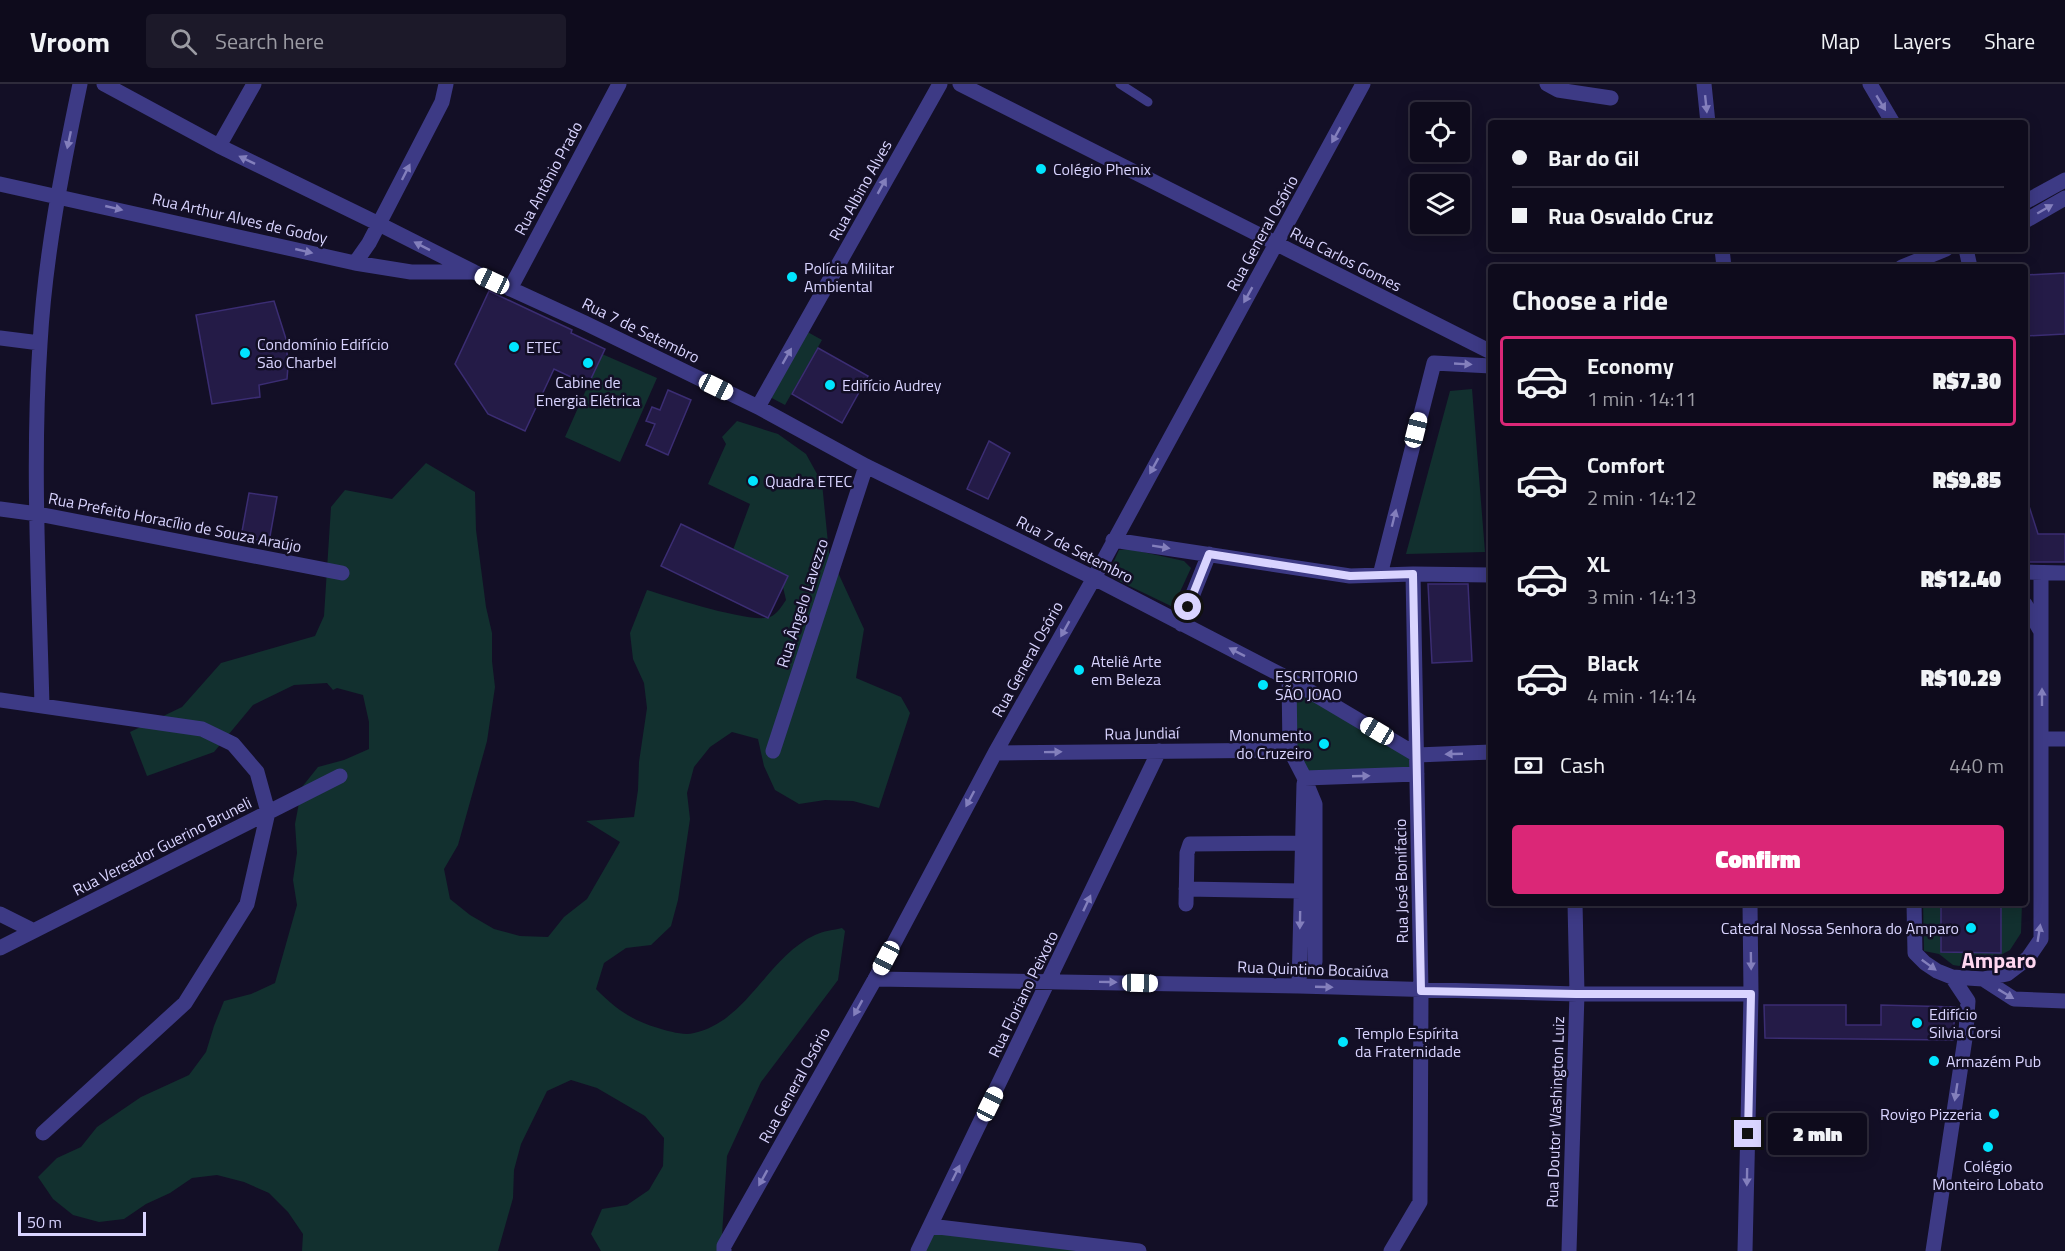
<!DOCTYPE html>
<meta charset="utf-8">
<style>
:root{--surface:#0e0b1c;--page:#1c1929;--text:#f1f3f6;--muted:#9b9ba3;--line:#2e2b3b;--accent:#db2777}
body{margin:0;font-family:"Titillium Web",sans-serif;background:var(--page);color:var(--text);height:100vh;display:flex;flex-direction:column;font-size:22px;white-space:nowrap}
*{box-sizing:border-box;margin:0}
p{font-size:20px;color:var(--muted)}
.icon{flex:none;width:33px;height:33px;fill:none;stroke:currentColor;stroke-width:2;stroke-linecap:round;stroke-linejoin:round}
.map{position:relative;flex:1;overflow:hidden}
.side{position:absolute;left:1488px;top:180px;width:540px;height:642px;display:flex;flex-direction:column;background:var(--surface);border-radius:6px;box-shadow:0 3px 15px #0003,0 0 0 2px var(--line)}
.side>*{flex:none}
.hud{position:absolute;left:1488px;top:36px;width:540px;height:132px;border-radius:6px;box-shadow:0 3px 15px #0003,0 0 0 2px var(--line);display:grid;align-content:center;height:132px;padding:0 24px;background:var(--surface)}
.buttons{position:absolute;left:1410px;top:18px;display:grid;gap:12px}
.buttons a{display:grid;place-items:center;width:60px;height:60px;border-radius:6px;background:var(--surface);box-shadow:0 3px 15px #0003,0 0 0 2px var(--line);font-size:30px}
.scale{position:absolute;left:18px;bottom:15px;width:128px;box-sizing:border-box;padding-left:6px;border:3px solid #d9d4ff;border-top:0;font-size:16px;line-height:21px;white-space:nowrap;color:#d9d4ff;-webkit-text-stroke:4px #130f26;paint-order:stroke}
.end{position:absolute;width:27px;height:27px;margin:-14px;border:8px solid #d9d4ff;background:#111;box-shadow:0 0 0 3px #111}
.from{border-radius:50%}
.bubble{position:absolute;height:42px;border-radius:6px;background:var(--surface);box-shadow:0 3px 15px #0003,0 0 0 2px var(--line);font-size:20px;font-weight:800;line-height:42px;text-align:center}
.car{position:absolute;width:18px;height:36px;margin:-18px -9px;border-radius:8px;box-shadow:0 0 4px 2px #0007;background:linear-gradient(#fff 24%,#345 0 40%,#fff 0 76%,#345 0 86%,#fff 0)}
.hud b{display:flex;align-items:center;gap:21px;height:57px;font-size:22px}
.hud b+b{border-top:2px solid var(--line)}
.hud i{width:15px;height:15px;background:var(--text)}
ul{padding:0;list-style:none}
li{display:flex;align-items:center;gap:18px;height:90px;margin:0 12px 9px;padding:0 12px;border:3px solid transparent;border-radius:6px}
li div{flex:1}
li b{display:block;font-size:22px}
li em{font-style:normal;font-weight:800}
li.current{border-color:var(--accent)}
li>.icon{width:54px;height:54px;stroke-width:1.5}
h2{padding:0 24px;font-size:27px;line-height:72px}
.pay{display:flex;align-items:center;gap:15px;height:66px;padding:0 24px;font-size:22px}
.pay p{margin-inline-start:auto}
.button{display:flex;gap:12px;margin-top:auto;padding:12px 24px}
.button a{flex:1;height:69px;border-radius:6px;background:var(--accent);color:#fff;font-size:24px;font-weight:800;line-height:69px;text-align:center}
header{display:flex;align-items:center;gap:36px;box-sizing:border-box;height:84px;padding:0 30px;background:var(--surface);border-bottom:2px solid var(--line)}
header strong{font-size:28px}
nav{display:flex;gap:33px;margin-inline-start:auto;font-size:21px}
.search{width:420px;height:54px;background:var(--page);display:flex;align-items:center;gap:15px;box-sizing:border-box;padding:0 21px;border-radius:6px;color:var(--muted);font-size:22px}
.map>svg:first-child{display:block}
.green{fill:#12302f}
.building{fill:#241b47;stroke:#3b2d73;stroke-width:1.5}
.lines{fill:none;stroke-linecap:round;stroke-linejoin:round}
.service{stroke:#3d3a85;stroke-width:9}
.minor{stroke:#3d3a85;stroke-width:15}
.tertiary{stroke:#3d3a85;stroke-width:15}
.oneway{fill:#837fbc}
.route{stroke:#d9d4ff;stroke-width:8}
.poi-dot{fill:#00e5ff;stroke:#130f26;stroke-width:2}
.labels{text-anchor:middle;stroke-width:5;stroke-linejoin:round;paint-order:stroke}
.poi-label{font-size:16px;fill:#d9d4ff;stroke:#130f26;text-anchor:start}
.street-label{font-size:16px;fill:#d9d4ff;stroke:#130f26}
.district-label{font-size:22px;font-weight:bold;fill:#ffd6f0;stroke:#130f26}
</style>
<header>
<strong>Vroom</strong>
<div class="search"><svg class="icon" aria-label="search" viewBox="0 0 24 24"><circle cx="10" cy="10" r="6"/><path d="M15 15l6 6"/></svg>Search here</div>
<nav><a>Map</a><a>Layers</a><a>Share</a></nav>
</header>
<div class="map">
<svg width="2065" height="1167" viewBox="0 0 2065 1167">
<rect width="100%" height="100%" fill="#130f26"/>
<path class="green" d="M804,246L822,256L785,321L768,312Z
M602,270L657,294L620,378L565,353Z
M1472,305L1485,468L1406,470L1450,307Z
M737,337L778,350L806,370L822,399L829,469L864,545L856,594L901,613L910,629L879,724L853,717L825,716L799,720L775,706L764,682L758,655L732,648L710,663L694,683L687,709L690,735L678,816L671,842L651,861L626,864L604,879L596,905C616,925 631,936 658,944C668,947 684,952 694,949C748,937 767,873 815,851C823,847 834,846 842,844L845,847L838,896L761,998L727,1072L721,1167H601L591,1150L602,1125L627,1121L649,1106L663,1082L664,1054L645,1032L597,1004L571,996L547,1007L521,1060L514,1086L513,1114L498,1167H302L303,1150L288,1128L269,1109L244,1098L217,1091L192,1094L170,1109L146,1120L124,1135L99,1138L73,1131L53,1115L38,1093L57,1074L81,1063L97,1043L141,1013L189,991L206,968L214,942L224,917L251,910L275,899L297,821L293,796L297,769L295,740L302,703L318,683L344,676L369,665V638L363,611L337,604L333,606L327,599L294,601L253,621L214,668L147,692L130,648L182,623L221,579L315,552L324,532L331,423L345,406L392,415L426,379L475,408L476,446L486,523L492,549V577L495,603L487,657L458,761L444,785L450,815L470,831L494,845L520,852L548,853L564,833L587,815L620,758L586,737L634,733L638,706L639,678L647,624L644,599L633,575L630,549L647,506C670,513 751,540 770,533C777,530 782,522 786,516L783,503L743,482L733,466L750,420L708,400L726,360L722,353Z
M1129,465L1184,477L1191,484L1173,523L1117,496L1109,488L1119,466Z
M1296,599L1409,674V684L1303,691L1290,666Z
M1923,819H2022L2021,849L2010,866L1990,877L1972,884L1953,881L1939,870L1924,867Z
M931,1143L1128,1167H919Z"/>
<path class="building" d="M2065,189V250L2025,252V191Z
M489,207L572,246L571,249L605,265L588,301L554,285L525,347L488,330L455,280Z
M274,217L286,255L288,282L287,295L259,301L260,313L212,320L196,231Z
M818,264L868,292L842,339L792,310Z
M668,306L691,316L668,371L646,361L655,340L646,337L652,323L660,326Z
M989,357L1010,369L988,415L967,405Z
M249,409L277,413L269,458L241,453Z
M2028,419L2038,450H2065V478H2025V420Z
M681,440L788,492L768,534L661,482Z
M1428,500H1468L1472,577L1432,579Z
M1941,819H2001V869L1941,868Z
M1764,921H1846V941H1881V921L1955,923L1953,956L1765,954Z"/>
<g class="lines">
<path class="service" d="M1120,0L1148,18"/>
<path class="minor" d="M104,0L219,62L379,140L474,188L585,239L758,323L866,382L1094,494L1289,595L1417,671L1491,668
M960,0L1491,268
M1547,0L1558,6L1611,14
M1704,0L1708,39
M219,62L254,0
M0,100L355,179L411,188H471
M1722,165L1724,183
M1966,165L1970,183
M355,179L369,159L442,18L446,0
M1902,183L1946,165
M510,205L619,0
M0,254L40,259
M758,323L940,0
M0,425L38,430L342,489
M1113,456L1350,492L1413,490L1491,491
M2025,488L2065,489
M1380,491L1434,279L1491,282
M2025,520L2040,546
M1181,540L1209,470
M1289,595L1290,666L1303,691L1315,720V878
M0,616L202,645L233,660L257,688L268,728L247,820L185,919L43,1049
M42,622C39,502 32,380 40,260C45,172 62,86 80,0
M2042,655H2065
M773,667L866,382
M995,669L1290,666
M1305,694L1417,690
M1186,805L1301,807
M1914,819L1915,869L1925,879L1937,887L1952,893L1983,895L2014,915L2065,917
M1186,820L1187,769L1190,760L1302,759
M0,830L34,847
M0,864L340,692
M875,895L1299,902L1577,910H1751
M1983,895L2007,890L2028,874L2041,855V489
M1299,902L1304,700
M930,1142L1139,1167
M724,1167V1162L875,895L995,669L1094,494L1363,0
M918,1167L1159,667
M1391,1167L1420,1118L1421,907L1413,490
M1569,1167L1577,910L1575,819
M1745,1167L1751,910L1750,819
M1933,1167L1966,948L1968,917L1952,893"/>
<path class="tertiary" d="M1870,0L1893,39
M2025,118L2065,96
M2025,137L2065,114"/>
</g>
<defs><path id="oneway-solid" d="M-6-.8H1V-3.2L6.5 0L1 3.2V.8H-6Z" transform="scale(1.5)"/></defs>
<g class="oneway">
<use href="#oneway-solid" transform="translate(1881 19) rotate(59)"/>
<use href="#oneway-solid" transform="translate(1706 20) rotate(84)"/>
<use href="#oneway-solid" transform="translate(1336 51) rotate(119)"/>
<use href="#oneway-solid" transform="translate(69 56) rotate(102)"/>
<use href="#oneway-solid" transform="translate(247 76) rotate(-154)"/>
<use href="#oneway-solid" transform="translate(406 88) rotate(-63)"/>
<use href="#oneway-solid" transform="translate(882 102) rotate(-61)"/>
<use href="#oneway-solid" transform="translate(114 124) rotate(13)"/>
<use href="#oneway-solid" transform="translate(2045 125) rotate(-30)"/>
<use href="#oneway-solid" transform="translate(422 162) rotate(-153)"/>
<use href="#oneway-solid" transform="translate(304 167) rotate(13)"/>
<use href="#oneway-solid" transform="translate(1248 211) rotate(119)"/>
<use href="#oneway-solid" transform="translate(787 272) rotate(-60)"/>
<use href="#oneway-solid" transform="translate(1463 280) rotate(3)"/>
<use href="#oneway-solid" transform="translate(1154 382) rotate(119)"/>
<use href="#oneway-solid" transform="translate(1394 434) rotate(-76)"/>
<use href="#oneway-solid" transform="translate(1161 463) rotate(9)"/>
<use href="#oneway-solid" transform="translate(1065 545) rotate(119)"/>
<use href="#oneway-solid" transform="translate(1237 568) rotate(-153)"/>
<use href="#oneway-solid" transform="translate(2042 613) rotate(-90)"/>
<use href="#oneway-solid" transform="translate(1053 668) rotate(-1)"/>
<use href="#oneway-solid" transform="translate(1454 670) rotate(178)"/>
<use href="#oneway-solid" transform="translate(1361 692) rotate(-2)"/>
<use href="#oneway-solid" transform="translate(970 715) rotate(118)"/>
<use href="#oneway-solid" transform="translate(1087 819) rotate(-65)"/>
<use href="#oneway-solid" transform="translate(1300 836) rotate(91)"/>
<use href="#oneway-solid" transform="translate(2039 849) rotate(-81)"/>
<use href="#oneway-solid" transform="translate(1751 877) rotate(89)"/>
<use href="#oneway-solid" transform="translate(1929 881) rotate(36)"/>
<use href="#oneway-solid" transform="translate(1108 898) rotate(1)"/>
<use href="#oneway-solid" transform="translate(1324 903) rotate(2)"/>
<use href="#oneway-solid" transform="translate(2006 910) rotate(31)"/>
<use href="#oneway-solid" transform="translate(858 924) rotate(119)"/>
<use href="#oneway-solid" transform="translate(1956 1008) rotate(99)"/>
<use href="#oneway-solid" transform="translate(956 1089) rotate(-64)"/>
<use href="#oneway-solid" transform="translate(1747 1093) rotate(91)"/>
<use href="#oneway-solid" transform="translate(763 1094) rotate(119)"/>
</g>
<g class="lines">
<path class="route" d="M1188,523L1209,470L1350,492L1413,490L1421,907L1576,910H1751L1748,1050"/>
</g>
<g class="poi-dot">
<circle cx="1041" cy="85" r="6"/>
<circle cx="792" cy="193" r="6"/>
<circle cx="514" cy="263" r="6"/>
<circle cx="245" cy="269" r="6"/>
<circle cx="588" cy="279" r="6"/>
<circle cx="830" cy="301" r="6"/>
<circle cx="753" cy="397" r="6"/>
<circle cx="1079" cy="586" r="6"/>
<circle cx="1263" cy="601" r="6"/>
<circle cx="1324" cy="660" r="6"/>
<circle cx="1971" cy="844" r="6"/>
<circle cx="1917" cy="939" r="6"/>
<circle cx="1343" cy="958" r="6"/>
<circle cx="1934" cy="977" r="6"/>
<circle cx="1994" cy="1030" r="6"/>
<circle cx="1988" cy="1063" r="6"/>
</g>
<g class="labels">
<g class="poi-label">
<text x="1053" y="91">Colégio Phenix</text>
<text x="804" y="190">Polícia Militar<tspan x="804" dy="18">Ambiental</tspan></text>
<text x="257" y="266">Condomínio Edifício<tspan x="257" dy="18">São Charbel</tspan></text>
<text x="526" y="269">ETEC</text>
<text x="588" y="304" text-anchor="middle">Cabine de<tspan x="588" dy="18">Energia Elétrica</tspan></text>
<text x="842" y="307">Edifício Audrey</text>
<text x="765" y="403">Quadra ETEC</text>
<text x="1091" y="583">Ateliê Arte<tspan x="1091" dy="18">em Beleza</tspan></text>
<text x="1275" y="598">ESCRITORIO<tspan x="1275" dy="18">SÃO JOAO</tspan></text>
<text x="1312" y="657" text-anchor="end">Monumento<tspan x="1312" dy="18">do Cruzeiro</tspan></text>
<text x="1959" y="850" text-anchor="end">Catedral Nossa Senhora do Amparo</text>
<text x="1929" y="936">Edifício<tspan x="1929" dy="18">Silvia Corsi</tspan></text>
<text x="1355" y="955">Templo Espírita<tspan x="1355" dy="18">da Fraternidade</tspan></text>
<text x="1946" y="983">Armazém Pub</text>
<text x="1982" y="1036" text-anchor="end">Rovigo Pizzeria</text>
<text x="1988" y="1088" text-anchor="middle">Colégio<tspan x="1988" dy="18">Monteiro Lobato</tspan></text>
</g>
<g class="street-label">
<text transform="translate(548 94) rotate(-62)" y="6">Rua Antônio Prado</text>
<text transform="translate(860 106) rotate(-61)" y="6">Rua Albino Alves</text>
<text transform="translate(240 134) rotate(13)" y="6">Rua Arthur Alves de Godoy</text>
<text transform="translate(1262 149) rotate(-61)" y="6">Rua General Osório</text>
<text transform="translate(1346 175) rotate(27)" y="6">Rua Carlos Gomes</text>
<text transform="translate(641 246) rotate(26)" y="6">Rua 7 de Setembro</text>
<text transform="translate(175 438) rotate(11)" y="6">Rua Prefeito Horacílio de Souza Araújo</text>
<text transform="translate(1075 465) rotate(27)" y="6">Rua 7 de Setembro</text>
<text transform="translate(802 519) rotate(-72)" y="6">Rua Ângelo Lavezzo</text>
<text transform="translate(1027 575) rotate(-61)" y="6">Rua General Osório</text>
<text transform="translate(1142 649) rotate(-1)" y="6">Rua Jundiaí</text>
<text transform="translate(162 762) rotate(-27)" y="6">Rua Vereador Guerino Bruneli</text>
<text transform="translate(1401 797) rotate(-91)" y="6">Rua José Bonifacio</text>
<text transform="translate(1313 885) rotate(2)" y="6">Rua Quintino Bocaiúva</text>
<text transform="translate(1023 910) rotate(-64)" y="6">Rua Floriano Peixoto</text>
<text transform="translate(794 1001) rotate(-61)" y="6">Rua General Osório</text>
<text transform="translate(1555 1028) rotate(-88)" y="6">Rua Doutor Washington Luiz</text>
</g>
<g class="district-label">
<text x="1999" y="884">Amparo</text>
</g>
</g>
</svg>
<div class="buttons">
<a><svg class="icon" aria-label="locate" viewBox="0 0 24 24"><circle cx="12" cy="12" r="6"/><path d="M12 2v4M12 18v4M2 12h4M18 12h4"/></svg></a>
<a><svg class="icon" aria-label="layers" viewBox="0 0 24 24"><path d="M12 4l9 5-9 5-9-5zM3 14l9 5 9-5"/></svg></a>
</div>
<div class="scale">50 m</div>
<i class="end from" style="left:1188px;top:523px"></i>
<i class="end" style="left:1748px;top:1050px"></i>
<div class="bubble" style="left:1768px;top:1029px;width:99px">2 min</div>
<i class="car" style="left:492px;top:197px;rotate:295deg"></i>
<i class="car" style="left:716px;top:303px;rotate:116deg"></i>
<i class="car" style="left:1416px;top:346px;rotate:14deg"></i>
<i class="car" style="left:1377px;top:647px;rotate:301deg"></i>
<i class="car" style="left:886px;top:874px;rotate:208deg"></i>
<i class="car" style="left:1140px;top:899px;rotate:91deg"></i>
<i class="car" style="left:990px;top:1020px;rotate:26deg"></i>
<div class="hud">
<b><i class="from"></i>Bar do Gil</b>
<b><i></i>Rua Osvaldo Cruz</b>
</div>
<section class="side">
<h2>Choose a ride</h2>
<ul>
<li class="current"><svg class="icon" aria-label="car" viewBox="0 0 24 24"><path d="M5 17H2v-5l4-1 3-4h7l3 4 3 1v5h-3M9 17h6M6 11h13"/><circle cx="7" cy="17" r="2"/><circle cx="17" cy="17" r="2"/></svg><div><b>Economy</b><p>1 min · 14:11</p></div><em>R$7.30</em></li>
<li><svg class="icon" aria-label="car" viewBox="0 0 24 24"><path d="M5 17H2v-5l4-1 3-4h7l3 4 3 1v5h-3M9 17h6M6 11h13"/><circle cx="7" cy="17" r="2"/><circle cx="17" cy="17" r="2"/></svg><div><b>Comfort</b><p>2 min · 14:12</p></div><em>R$9.85</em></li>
<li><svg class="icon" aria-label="car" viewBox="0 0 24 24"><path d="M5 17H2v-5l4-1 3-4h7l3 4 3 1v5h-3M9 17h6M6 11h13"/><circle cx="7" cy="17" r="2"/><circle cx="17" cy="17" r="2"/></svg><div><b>XL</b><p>3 min · 14:13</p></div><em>R$12.40</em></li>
<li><svg class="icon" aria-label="car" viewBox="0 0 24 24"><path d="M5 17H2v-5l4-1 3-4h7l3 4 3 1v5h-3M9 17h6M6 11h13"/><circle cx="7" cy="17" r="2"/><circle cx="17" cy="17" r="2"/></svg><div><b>Black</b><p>4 min · 14:14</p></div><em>R$10.29</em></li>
</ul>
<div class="pay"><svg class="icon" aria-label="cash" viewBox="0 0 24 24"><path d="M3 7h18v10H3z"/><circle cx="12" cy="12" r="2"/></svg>Cash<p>440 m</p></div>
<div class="button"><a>Confirm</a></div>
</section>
</div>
